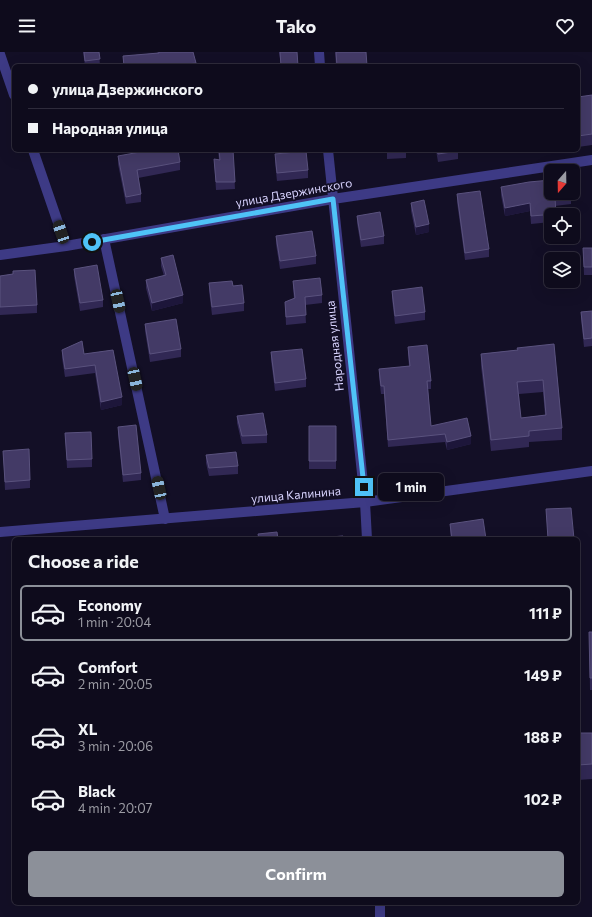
<!DOCTYPE html>
<meta charset="utf-8">
<style>
:root{--surface:#0e0b1c;--page:#171425;--text:#f1f3f6;--muted:#9b9ba3;--line:#2e2b3b;--accent:#8c9099}
body{margin:0;font-family:Commissioner,sans-serif;background:var(--page);color:var(--text);height:100vh;display:flex;flex-direction:column;font-size:15px;white-space:nowrap}
*{box-sizing:border-box;margin:0}
p{font-size:13px;color:var(--muted)}
.icon{flex:none;width:22px;height:22px;fill:none;stroke:currentColor;stroke-width:2;stroke-linecap:round;stroke-linejoin:round}
.map{position:relative;flex:1;overflow:hidden}
.sheet{position:absolute;left:12px;top:485px;width:568px;height:368px;display:flex;flex-direction:column;background:var(--surface);border-radius:6px;box-shadow:0 4px 16px #0002,0 0 0 1px var(--line)}
.sheet>*{flex:none}
.top-card{position:absolute;left:12px;top:12px;width:568px;height:88px;border-radius:6px;box-shadow:0 4px 16px #0002,0 0 0 1px var(--line);display:grid;align-content:center;height:88px;padding:0 16px;background:var(--surface)}
.needle{width:26px;rotate:200deg}
.buttons{position:absolute;left:544px;top:112px;display:grid;gap:8px}
.buttons a{display:grid;place-items:center;width:36px;height:36px;border-radius:6px;background:var(--surface);box-shadow:0 4px 16px #0002,0 0 0 1px var(--line);font-size:20px}
.end{position:absolute;width:18px;height:18px;margin:-9px;border:5px solid #4fc3f7;background:#111;box-shadow:0 0 0 2px #111}
.from{border-radius:50%}
.bubble{position:absolute;height:28px;border-radius:6px;background:var(--surface);box-shadow:0 4px 16px #0002,0 0 0 1px var(--line);font-size:13px;font-weight:700;line-height:28px;text-align:center}
.car{position:absolute;width:12px;height:24px;margin:-12px -6px;border-radius:5px;box-shadow:0 0 3px 1px #0007;background:linear-gradient(#222 24%,#8ab4d8 0 40%,#222 0 76%,#8ab4d8 0 86%,#222 0)}
.top-card b{display:flex;align-items:center;gap:14px;height:38px;font-size:15px}
.top-card b+b{border-top:1px solid var(--line)}
.top-card i{width:10px;height:10px;background:var(--text)}
ul{padding:0;list-style:none}
li{display:flex;align-items:center;gap:12px;height:56px;margin:0 8px 6px;padding:0 8px;border:2px solid transparent;border-radius:6px}
li div{flex:1}
li b{display:block;font-size:15px}
li em{font-style:normal;font-weight:700}
li.active{border-color:var(--accent)}
li>.icon{width:36px;height:36px;stroke-width:1.5}
h2{padding:0 16px;font-size:18px;line-height:48px}
.primary-button{display:flex;gap:8px;margin-top:auto;padding:8px 16px}
.primary-button a{flex:1;height:46px;border-radius:6px;background:var(--accent);color:#fff;font-size:16px;font-weight:700;line-height:46px;text-align:center}
header{display:flex;justify-content:space-between;align-items:center;height:52px;padding:0 16px;background:var(--surface);font-size:18px;font-weight:700}
.map>svg:first-child{display:block}
.lines{fill:none;stroke-linecap:round;stroke-linejoin:round}
.minor{stroke:#3d3a85;stroke-width:10}
.wall{fill:#312854;fill-rule:evenodd}
.shaded-wall{fill:#1d163a}
.building{fill:#433a66;stroke:#5a527e;fill-rule:evenodd}
.route{stroke:#4fc3f7;stroke-width:5}
.labels{text-anchor:middle;stroke-width:3.5;stroke-linejoin:round;paint-order:stroke}
.street-label{font-size:12px;fill:#d9d4ff;stroke:#130f26}
</style>
<header><svg class="icon" aria-label="menu" viewBox="0 0 24 24"><path d="M4 6h16M4 12h16M4 18h16"/></svg>Tako<svg class="icon" aria-label="heart" viewBox="0 0 24 24"><path d="M12 20l-8-8c-3-5 5-10 8-4 3-6 11-1 8 4z"/></svg></header>
<div class="map">
<svg width="592" height="865" viewBox="0 0 592 865">
<rect width="100%" height="100%" fill="#130f26"/>
<g class="lines">
<path class="minor" d="M319,0L320,14
M0,2L14,43
M33,98L66,194
M328,98L365,450L367,487
M104,187L165,467
M0,203L66,194L333,147L592,108
M0,480L365,450L592,419
M380,865V851"/>
</g>
<path class="wall" d="M83,0H99L100,14H85Z
M157,0H193L196,11V14H123V4L158,1Z
M279,0H297L298,14H281Z
M335,0L367,14H336Z
M592,43V93L578,95V45Z
M218,98H233L235,137L216,138L214,107L219,108Z
M387,98H406V106L387,107Z
M436,98H458V107L438,110Z
M275,102L308,118V126L277,129L275,110Z
M118,104L180,110V118L138,126L141,142V150L126,152L118,112Z
M501,135L571,144V152L555,154L556,163H551V170L531,172L530,159L505,164L501,143Z
M457,142L489,197V205L465,208L457,150Z
M411,151L429,180L416,183L411,159Z
M357,164L384,184V192L361,195L357,171Z
M276,184L316,204V212L280,217L276,192Z
M583,196H592V223H584Z
M161,206L183,251L152,259L146,236V228L164,224L161,214Z
M74,217L103,248V255L80,259L74,224Z
M13,222L37,253V261L0,263V224Z
M293,229L322,243V251L305,253L306,271L286,273L285,250L294,247L293,236Z
M209,231L233,234L244,251V259L212,263L209,239Z
M392,239L425,260V268L395,272L392,247Z
M592,259V294L584,295L581,267V260Z
M145,272L181,297V305L150,310L145,279Z
M554,292L562,376V388L529,390V395L491,399L481,314V302L517,298ZM543,340L545,363L521,366L519,342Z
M408,295L431,329V337H428L431,374L471,392L447,398L445,390L388,395L384,342H381L379,325V317L409,314L408,303Z
M62,298L84,302L113,298L122,353L101,358L95,321L65,325L62,306Z
M271,300L306,327V335L275,339L271,308Z
M237,364L267,383V391L242,392L237,371Z
M309,374H336V417H309Z
M118,375L141,421V428L123,430L118,383Z
M65,381L92,407V415L67,416Z
M3,399L30,428V436L5,438Z
M206,403L238,414V422L209,424L206,411Z
M546,457L574,487H548Z
M450,472L486,487H451L450,480Z
M589,580H592V638H590Z
M578,681H592V727L578,728Z"/>
<path class="shaded-wall" d="M530,151V159L505,164V156Z
M429,172V180L416,183V175Z
M183,243V251L152,259V251Z
M122,345V353L101,358V350Z
M471,384V392L447,398V390Z"/>
<path class="building" d="M84,0H99L100,7L85,9Z
M159,0H193L196,11L170,14H124L123,4L159,1Z
M280,0H297L298,14H281Z
M336,0H366L367,14H337Z
M592,43V82L578,84V45Z
M151,98H178L180,110L137,118L141,142L126,145L118,104Z
M219,98H233L235,130H216L214,107L220,108Z
M437,98H458V99L438,102Z
M306,99L308,118L277,121L275,102Z
M551,128V141H571V144L555,146L556,162L531,164L530,151L505,156L501,135L529,130Z
M480,139L489,197L465,201L457,142Z
M424,148L429,172L416,175L411,151Z
M380,160L384,184L361,188L357,164Z
M312,179L316,204L280,209L276,184Z
M583,196H592V215H584Z
M173,203L183,243L152,251L146,228L166,223L161,206Z
M97,213L103,248L80,251L74,217Z
M35,218L37,253L0,255V224L13,222V219Z
M320,226L322,243L305,245L306,263L286,265L285,250L295,246L293,229Z
M232,229L233,234L242,233L244,251L212,255L209,231Z
M422,235L425,260L395,264L392,239Z
M592,259V286L584,287L581,260Z
M176,267L181,297L150,302L145,272Z
M82,289L84,302L113,298L122,345L101,350L95,313L65,317L62,298Z
M554,292L562,376L529,379V384L491,388L481,302L518,298L517,296ZM543,328L546,363L521,366L517,330Z
M427,293L431,329H427L431,374L467,366L471,384L447,390L445,382L388,388L384,334H381L379,317L410,314L408,295Z
M302,297L306,327L275,331L271,300Z
M263,361L267,383L242,384L237,364Z
M136,373L141,421L123,423L118,375Z
M309,374H336V409H309Z
M91,380L92,407L67,408L65,381Z
M29,397L30,428L5,430L3,399Z
M236,400L238,414L209,416L206,403Z
M571,456L574,487H548L546,457Z
M483,467L486,487H452L450,472Z
M277,480L278,487H259L258,482Z
M343,484L344,487H306Z
M589,580H592V626H590Z
M578,681H592V712L578,713Z"/>
<g class="lines">
<path class="route" d="M92,190L333,147L364,435"/>
</g>
<g class="labels">
<g class="street-label">
<text transform="translate(294 141) rotate(-10)" y="4">улица Дзержинского</text>
<text transform="translate(335 294) rotate(-96)" y="4">Народная улица</text>
<text transform="translate(296 443) rotate(-5)" y="4">улица Калинина</text>
</g>
</g>
</svg>
<div class="buttons">
<a><svg class="needle" viewBox="-14 -14 28 28"><path d="M0-13l5 13h-10z" fill="#e53935"/><path d="M0 13l5-13h-10z" fill="#9b9ba3"/></svg></a>
<a><svg class="icon" aria-label="locate" viewBox="0 0 24 24"><circle cx="12" cy="12" r="6"/><path d="M12 2v4M12 18v4M2 12h4M18 12h4"/></svg></a>
<a><svg class="icon" aria-label="layers" viewBox="0 0 24 24"><path d="M12 4l9 5-9 5-9-5zM3 14l9 5 9-5"/></svg></a>
</div>
<i class="end from" style="left:92px;top:190px"></i>
<i class="end" style="left:364px;top:435px"></i>
<div class="bubble" style="left:378px;top:421px;width:66px">1 min</div>
<i class="car" style="left:61px;top:180px;rotate:341deg"></i>
<i class="car" style="left:118px;top:249px;rotate:168deg"></i>
<i class="car" style="left:135px;top:327px;rotate:168deg"></i>
<i class="car" style="left:159px;top:436px;rotate:348deg"></i>
<div class="top-card">
<b><i class="from"></i>улица Дзержинского</b>
<b><i></i>Народная улица</b>
</div>
<section class="sheet">
<h2>Choose a ride</h2>
<ul>
<li class="active"><svg class="icon" aria-label="car" viewBox="0 0 24 24"><path d="M5 17H2v-5l4-1 3-4h7l3 4 3 1v5h-3M9 17h6M6 11h13"/><circle cx="7" cy="17" r="2"/><circle cx="17" cy="17" r="2"/></svg><div><b>Economy</b><p>1 min · 20:04</p></div><em>111 ₽</em></li>
<li><svg class="icon" aria-label="car" viewBox="0 0 24 24"><path d="M5 17H2v-5l4-1 3-4h7l3 4 3 1v5h-3M9 17h6M6 11h13"/><circle cx="7" cy="17" r="2"/><circle cx="17" cy="17" r="2"/></svg><div><b>Comfort</b><p>2 min · 20:05</p></div><em>149 ₽</em></li>
<li><svg class="icon" aria-label="car" viewBox="0 0 24 24"><path d="M5 17H2v-5l4-1 3-4h7l3 4 3 1v5h-3M9 17h6M6 11h13"/><circle cx="7" cy="17" r="2"/><circle cx="17" cy="17" r="2"/></svg><div><b>XL</b><p>3 min · 20:06</p></div><em>188 ₽</em></li>
<li><svg class="icon" aria-label="car" viewBox="0 0 24 24"><path d="M5 17H2v-5l4-1 3-4h7l3 4 3 1v5h-3M9 17h6M6 11h13"/><circle cx="7" cy="17" r="2"/><circle cx="17" cy="17" r="2"/></svg><div><b>Black</b><p>4 min · 20:07</p></div><em>102 ₽</em></li>
</ul>
<div class="primary-button"><a>Confirm</a></div>
</section>
</div>
